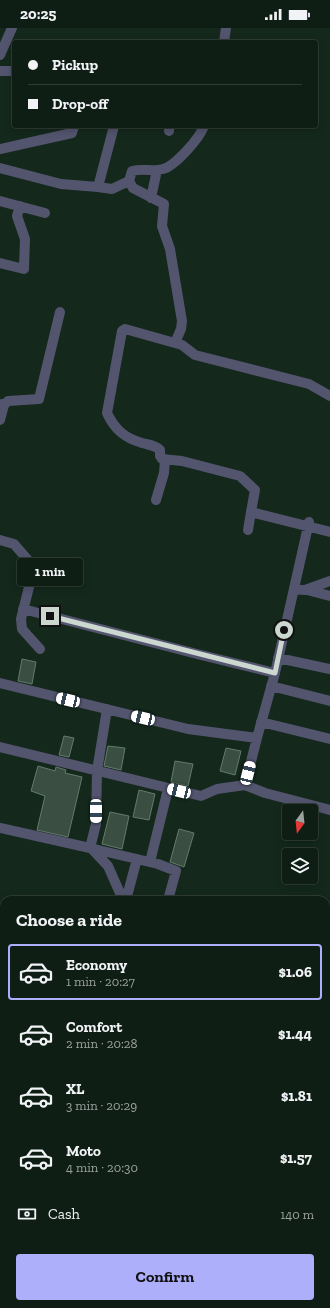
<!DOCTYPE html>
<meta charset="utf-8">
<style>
:root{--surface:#0f1e15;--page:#1d2b22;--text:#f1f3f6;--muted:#9ba2a0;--line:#2f3c34;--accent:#adaffb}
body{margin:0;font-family:"Zilla Slab",serif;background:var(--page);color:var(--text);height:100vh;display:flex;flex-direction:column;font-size:15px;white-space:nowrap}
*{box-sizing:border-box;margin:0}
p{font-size:13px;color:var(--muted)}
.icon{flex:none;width:22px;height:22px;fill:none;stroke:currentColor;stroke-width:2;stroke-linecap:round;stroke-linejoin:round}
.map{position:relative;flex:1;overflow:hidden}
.details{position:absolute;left:0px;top:868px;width:330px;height:412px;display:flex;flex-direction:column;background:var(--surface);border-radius:12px 12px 0 0;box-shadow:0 2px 10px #0003,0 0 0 1px var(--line)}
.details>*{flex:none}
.top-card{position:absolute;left:12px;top:12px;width:306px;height:88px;border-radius:4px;box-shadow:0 2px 10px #0003,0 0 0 1px var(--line);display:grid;align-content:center;height:88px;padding:0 16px;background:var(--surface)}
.needle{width:26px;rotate:195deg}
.fabs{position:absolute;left:282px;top:776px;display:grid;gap:8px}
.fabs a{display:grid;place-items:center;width:36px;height:36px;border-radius:4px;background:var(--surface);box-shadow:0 2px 10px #0003,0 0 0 1px var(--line);font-size:20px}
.end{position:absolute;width:18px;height:18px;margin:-9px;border:5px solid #cbd7cf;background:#111;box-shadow:0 0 0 2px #111}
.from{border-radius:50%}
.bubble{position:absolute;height:28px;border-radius:4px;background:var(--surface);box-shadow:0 2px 10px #0003,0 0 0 1px var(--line);font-size:13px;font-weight:800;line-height:28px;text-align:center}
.car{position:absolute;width:12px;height:24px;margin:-12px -6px;border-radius:5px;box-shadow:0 0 3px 1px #0007;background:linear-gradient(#fff 24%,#345 0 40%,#fff 0 76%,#345 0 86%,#fff 0)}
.top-card b{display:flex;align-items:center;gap:14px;height:38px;font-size:15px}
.top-card b+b{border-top:1px solid var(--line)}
.top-card i{width:10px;height:10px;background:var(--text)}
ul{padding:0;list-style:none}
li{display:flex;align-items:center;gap:12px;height:56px;margin:0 8px 6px;padding:0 8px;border:2px solid transparent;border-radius:4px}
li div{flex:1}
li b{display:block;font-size:15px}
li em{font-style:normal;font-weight:800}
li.selected{border-color:var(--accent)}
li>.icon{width:36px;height:36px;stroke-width:1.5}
h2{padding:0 16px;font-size:18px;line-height:48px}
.pay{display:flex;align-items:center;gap:10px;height:44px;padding:0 16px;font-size:15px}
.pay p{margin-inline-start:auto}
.cta{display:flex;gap:8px;margin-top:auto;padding:8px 16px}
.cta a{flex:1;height:46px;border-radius:4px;background:var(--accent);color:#111;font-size:16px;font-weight:800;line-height:46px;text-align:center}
.status{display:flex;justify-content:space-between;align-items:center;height:28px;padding:0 20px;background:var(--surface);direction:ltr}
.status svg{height:11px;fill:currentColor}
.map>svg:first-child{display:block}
.building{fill:#3a4f42;stroke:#647b6c}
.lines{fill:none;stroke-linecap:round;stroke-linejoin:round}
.minor{stroke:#53546e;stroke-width:10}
.rail-casing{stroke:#a4b2a9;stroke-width:4.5}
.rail{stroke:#14281c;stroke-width:3;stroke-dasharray:9;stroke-linecap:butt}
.route{stroke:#cbd7cf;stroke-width:5}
</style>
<div class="status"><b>20:25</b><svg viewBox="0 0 49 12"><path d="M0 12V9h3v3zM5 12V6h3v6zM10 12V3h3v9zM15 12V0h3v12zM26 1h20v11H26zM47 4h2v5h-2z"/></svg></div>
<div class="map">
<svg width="330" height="1280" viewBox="0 0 330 1280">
<rect width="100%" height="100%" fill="#14281c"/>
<path class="building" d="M22,631L36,634L32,656L18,653Z
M64,708L74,710L69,729L59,727Z
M108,718L125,720L121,742L104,738Z
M226,720L241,723L235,747L220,743Z
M175,733L193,736L188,758L171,754Z
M38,738L55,743L56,739L66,742L65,745L82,749L68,809L37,802L45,768L31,763Z
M139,762L155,766L149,792L133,789Z
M110,784L129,788L122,821L102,816Z
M179,801L194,805L184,839L170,834Z"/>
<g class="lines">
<path class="minor" d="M224,14L226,0
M0,27L12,0
M0,43H14
M169,103V98
M0,121L72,105L74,98
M0,140L61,156L98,159L114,98
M98,159L112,161L129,153
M151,170L157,142
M0,173L45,185
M0,235L24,241L25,211L17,188L20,178
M175,315L181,301L182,293L170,221L162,198L164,176L133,160L129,153L132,143C143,140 152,144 163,141C175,138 200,110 204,98
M330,368L309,356L195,327L182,317L125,301L122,303L107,385C115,402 125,410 142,415C149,417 155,417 160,422V428L162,431L182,433L240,448L255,462L251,484L330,504
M0,376L4,377L0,392
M4,377L8,373L39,371L60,284
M156,472L164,445L165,431
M248,502L251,484
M0,512L14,516L34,539L21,591L22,601L40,621
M294,561L305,562L330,553
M307,562L330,568
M23,581L201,627L275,645L257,710
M278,630L330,641
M275,645L309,494
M0,655L188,701L257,710L245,757L217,761L201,768L0,719
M271,658L330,673
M261,694L330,711
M245,757L265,765L330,782
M0,800L90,820L96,796L97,743L107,681
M90,820L158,836L176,843L168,872
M92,821L108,838L123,872
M150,834L168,761
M126,872L137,831
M0,1153L4,1152
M326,1156L330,1154"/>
<g class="rail-casing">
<path id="rail" d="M326,1172L330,1170
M326,1182L330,1181
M37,1280L48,1276
M66,1280L76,1276"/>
</g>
<use href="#rail" class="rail"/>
</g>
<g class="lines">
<path class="route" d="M50,588L275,645L284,602"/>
</g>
</svg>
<div class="fabs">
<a><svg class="needle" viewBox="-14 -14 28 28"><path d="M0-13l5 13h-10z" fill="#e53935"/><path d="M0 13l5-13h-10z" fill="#9ba2a0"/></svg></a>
<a><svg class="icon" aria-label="layers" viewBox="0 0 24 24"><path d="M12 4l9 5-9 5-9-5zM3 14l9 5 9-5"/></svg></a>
</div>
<i class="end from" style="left:284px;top:602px"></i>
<i class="end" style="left:50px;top:588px"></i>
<div class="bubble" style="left:17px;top:530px;width:66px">1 min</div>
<i class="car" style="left:68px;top:672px;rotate:283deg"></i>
<i class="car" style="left:143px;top:690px;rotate:283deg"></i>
<i class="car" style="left:248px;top:745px;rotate:14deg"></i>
<i class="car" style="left:179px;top:763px;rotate:284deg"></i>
<i class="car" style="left:96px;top:783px;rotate:180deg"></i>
<div class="top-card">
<b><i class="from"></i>Pickup</b>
<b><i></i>Drop-off</b>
</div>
<section class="details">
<h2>Choose a ride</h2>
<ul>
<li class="selected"><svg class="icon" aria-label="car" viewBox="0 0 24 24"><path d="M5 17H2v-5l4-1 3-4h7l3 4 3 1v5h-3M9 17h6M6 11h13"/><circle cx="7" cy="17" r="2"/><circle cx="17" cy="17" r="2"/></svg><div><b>Economy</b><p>1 min · 20:27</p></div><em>$1.06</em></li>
<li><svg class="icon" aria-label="car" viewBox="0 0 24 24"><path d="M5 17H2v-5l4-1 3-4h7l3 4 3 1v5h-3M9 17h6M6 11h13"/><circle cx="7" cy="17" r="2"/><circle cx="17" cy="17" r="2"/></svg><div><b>Comfort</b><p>2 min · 20:28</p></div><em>$1.44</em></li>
<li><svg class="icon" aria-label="car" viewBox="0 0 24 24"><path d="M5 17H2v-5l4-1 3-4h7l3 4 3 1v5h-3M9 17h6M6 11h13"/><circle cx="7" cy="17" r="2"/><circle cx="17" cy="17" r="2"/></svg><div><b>XL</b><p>3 min · 20:29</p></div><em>$1.81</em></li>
<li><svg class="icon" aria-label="car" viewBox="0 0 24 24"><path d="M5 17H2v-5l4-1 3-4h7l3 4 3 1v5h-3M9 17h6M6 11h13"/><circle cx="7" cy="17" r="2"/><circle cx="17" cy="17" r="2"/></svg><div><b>Moto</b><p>4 min · 20:30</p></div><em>$1.57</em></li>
</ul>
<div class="pay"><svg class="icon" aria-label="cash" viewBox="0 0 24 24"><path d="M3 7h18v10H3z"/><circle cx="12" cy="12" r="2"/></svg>Cash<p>140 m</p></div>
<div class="cta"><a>Confirm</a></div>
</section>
</div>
